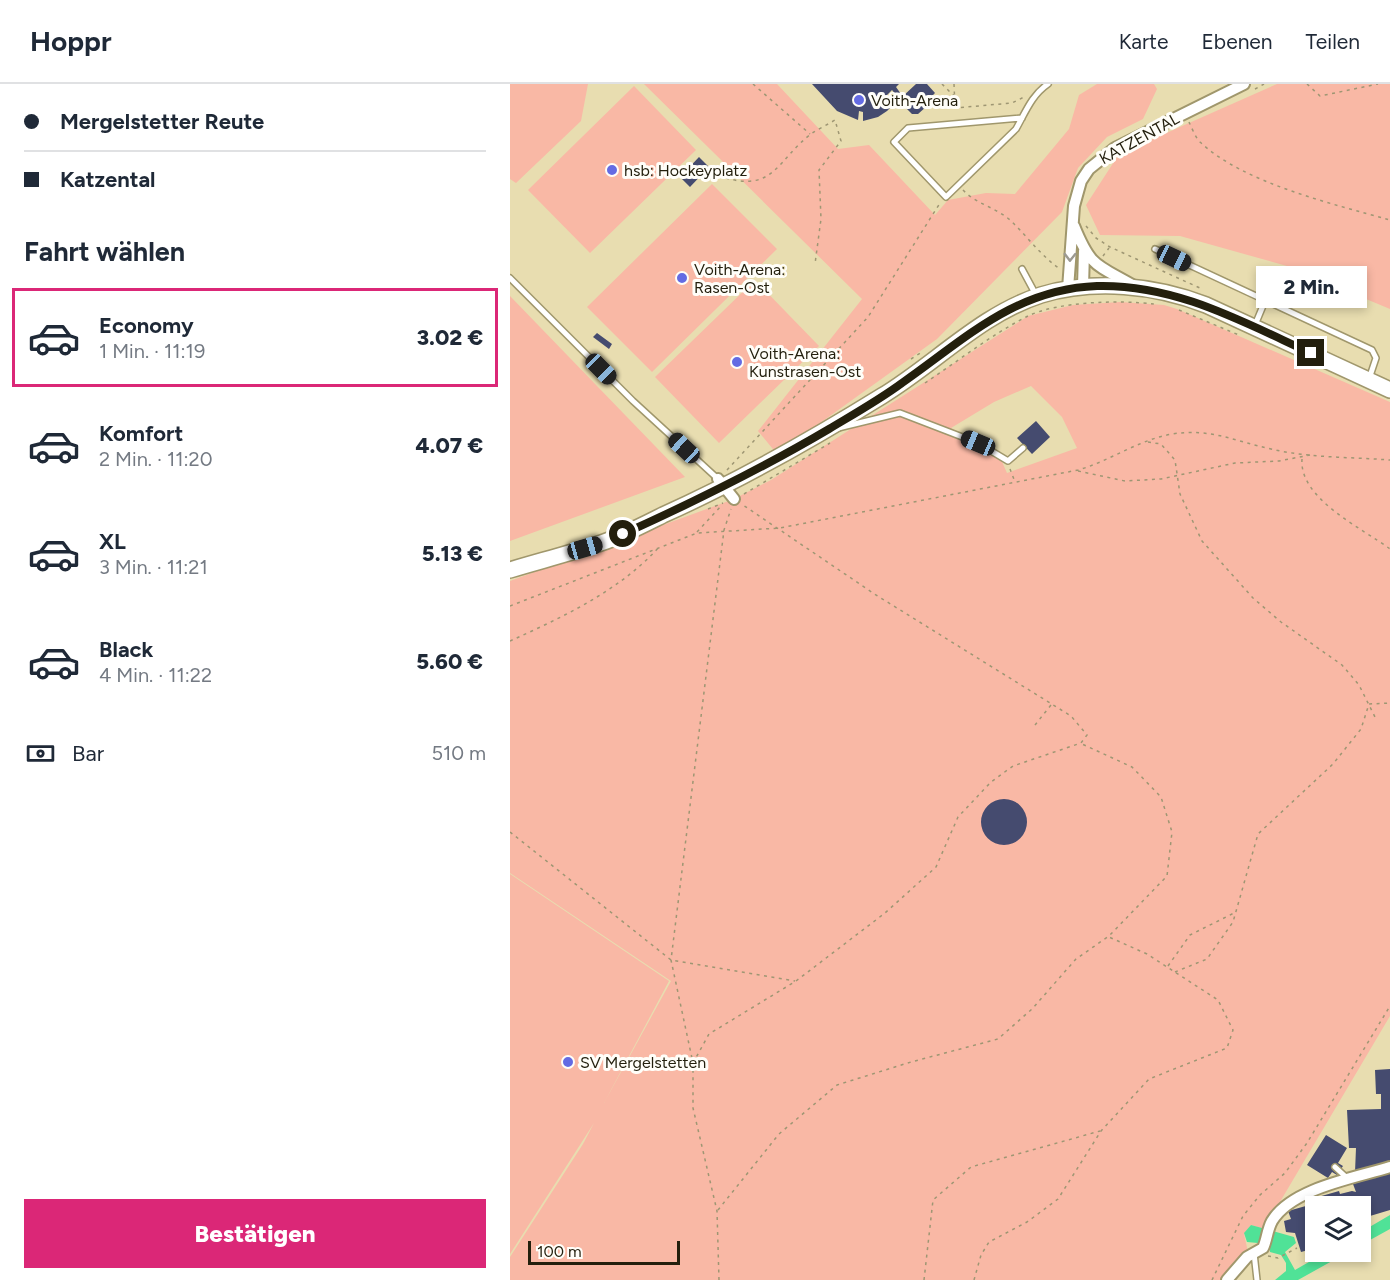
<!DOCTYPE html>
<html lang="de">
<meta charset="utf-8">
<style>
:root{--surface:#fff;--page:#f2f2f3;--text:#1f2937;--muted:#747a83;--line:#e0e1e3;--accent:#db2777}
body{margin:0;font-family:Figtree,sans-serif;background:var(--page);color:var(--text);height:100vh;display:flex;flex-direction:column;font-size:22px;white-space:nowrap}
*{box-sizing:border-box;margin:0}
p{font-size:20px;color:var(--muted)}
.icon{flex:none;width:33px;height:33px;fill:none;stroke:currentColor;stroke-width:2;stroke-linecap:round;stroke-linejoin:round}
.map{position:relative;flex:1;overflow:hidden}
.side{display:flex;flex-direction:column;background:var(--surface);width:510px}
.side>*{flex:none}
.guide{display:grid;align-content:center;height:132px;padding:0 24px;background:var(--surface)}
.fabs{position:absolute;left:795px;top:1112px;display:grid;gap:12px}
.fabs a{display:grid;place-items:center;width:66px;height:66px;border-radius:0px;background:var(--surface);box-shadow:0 3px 9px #0003;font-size:30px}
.scale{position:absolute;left:18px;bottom:15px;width:152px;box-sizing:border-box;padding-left:6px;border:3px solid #231f0d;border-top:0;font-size:16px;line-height:21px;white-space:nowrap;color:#231f0d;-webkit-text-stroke:4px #fffef9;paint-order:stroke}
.end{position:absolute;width:27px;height:27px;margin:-14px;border:8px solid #231f0d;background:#fff;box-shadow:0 0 0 3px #fff}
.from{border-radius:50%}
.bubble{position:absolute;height:42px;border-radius:0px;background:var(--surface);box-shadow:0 3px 9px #0003;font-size:20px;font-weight:800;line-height:42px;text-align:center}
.car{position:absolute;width:18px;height:36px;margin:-18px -9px;border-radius:8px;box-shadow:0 0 4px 2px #0007;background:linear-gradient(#222 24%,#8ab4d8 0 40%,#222 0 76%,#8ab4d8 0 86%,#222 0)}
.guide b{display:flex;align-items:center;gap:21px;height:57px;font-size:22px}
.guide b+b{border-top:2px solid var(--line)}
.guide i{width:15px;height:15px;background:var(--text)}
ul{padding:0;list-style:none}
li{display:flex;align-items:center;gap:18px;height:99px;margin:0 12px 9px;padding:0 12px;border:3px solid transparent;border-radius:0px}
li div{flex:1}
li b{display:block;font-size:22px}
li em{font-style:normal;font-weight:800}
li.current{border-color:var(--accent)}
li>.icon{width:54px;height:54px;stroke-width:1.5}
h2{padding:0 24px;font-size:27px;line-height:72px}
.pay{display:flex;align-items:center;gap:15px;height:66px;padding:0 24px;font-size:22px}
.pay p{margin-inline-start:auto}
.action{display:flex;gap:12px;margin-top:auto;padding:12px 24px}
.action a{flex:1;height:69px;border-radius:0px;background:var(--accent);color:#fff;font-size:24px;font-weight:800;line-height:69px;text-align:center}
header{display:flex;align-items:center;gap:36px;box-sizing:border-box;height:84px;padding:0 30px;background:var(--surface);border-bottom:2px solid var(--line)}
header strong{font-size:28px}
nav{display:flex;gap:33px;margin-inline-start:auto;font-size:21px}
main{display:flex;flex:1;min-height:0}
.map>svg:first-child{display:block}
.green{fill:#f9b8a5;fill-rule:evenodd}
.water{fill:#50e297}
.building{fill:#454b6f}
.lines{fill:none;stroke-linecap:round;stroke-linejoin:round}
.lane-casing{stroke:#a0976c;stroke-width:8}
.street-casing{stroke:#a0976c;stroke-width:14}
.secondary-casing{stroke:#a0976c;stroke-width:18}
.path{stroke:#9e9673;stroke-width:1.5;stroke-dasharray:3 4.5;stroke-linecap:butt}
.lane{stroke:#fff;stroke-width:5}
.street{stroke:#fff;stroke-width:10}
.secondary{stroke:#fff;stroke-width:15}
.oneway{stroke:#9c9a92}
.route{stroke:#231f0d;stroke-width:8}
.poi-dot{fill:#646be3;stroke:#fffef9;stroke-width:2}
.labels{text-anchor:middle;stroke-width:6;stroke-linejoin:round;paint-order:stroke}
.poi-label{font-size:16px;fill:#231f0d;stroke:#fffef9;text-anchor:start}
.street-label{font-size:16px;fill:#231f0d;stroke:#fffef9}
</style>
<header>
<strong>Hoppr</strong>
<nav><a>Karte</a><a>Ebenen</a><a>Teilen</a></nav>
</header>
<main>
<section class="side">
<div class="guide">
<b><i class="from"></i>Mergelstetter Reute</b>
<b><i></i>Katzental</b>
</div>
<h2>Fahrt wählen</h2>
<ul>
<li class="current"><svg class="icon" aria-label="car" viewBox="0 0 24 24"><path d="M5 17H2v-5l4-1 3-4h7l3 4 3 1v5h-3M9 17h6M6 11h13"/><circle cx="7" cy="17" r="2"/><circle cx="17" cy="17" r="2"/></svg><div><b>Economy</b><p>1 Min. · 11:19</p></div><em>3.02 €</em></li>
<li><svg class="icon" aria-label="car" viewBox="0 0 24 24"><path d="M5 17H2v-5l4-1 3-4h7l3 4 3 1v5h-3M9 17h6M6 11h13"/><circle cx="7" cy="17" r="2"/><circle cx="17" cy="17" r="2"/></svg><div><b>Komfort</b><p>2 Min. · 11:20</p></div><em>4.07 €</em></li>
<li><svg class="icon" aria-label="car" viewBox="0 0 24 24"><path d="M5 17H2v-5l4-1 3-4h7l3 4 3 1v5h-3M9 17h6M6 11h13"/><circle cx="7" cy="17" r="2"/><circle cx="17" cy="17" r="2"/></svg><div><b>XL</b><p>3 Min. · 11:21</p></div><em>5.13 €</em></li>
<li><svg class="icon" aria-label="car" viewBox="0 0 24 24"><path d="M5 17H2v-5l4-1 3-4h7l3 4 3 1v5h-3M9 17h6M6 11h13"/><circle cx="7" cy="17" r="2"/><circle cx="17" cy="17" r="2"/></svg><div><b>Black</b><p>4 Min. · 11:22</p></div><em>5.60 €</em></li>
</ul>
<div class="pay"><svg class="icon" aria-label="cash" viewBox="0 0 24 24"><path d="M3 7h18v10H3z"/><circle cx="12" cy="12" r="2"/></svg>Bar<p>510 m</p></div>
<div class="action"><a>Bestätigen</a></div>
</section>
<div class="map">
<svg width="880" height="1196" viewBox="0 0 880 1196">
<rect width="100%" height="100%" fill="#e8ddb0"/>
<path class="green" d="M0,0H78L71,37L6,99L0,95Z
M134,0H267L328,65L359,61L425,131L438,116L476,109L505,110L559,45L569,11L587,0H644L647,5L633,35L597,53L568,84L552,128L427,255L267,370L248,347L352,215Z
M767,0H880V225L777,182L670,152L590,151L576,121L609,70Z
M124,2L186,66L80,169L18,106Z
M202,100L267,165L142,288L77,223Z
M245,196L309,262L209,359L145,293Z
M0,212L175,393L0,457Z
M610,218L654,221L667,225L880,318V932L754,1145L741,1141L734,1150L738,1168L713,1196H0V1173L73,1060L84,1039L0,1170V790L159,897L94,1019L161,897L0,789V497L224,415L261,396L518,232L563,221ZM521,302L552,333L567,364L497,389L489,371L441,344L484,318Z"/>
<path class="water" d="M880,1131V1145L851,1161V1148Z
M741,1141L784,1153L786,1159L775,1168L785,1186L818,1167H840L788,1196H765L776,1187V1179L771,1171L760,1168L759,1160L737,1158L734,1149Z"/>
<path class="building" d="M302,0H389L386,3L391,10L388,13L382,6L376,12L384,20L377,27L368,33L353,37V28L349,27L348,36L327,27Z
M406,0H417L425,9L422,12L425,15L408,30H402L393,21L397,19L392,13Z
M189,73L199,83L180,103L170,93Z
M87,249L102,260L99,265L83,253Z
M526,337L540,353L522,370L507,354Z
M471 738a23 23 0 1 1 46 0a23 23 0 1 1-46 0Z
M880,985V1077H877V1080H866V1084L845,1088L846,1064H839L837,1026L871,1025V1010H866L865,986Z
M816,1051L837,1064L828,1079L833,1082L827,1091L822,1088L818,1094L797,1081Z
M880,1089V1126L860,1132L859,1127L850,1130V1122H806V1164L791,1168L785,1149L776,1148L774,1137L781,1135L778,1127L810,1118L808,1113L829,1107L830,1110L842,1107L846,1108L843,1100Z"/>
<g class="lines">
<g class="lane-casing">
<path id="lane" d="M512,34L398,44L384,58L436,113L506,45C516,27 522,11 538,0
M645,165L862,266L866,274L859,295
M512,185L526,211
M0,194L123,317L208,395
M745,241L755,217
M328,344L390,329L468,359L498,377L513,364
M825,1083L837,1094
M744,1169L747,1196"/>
</g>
<g class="street-casing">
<path id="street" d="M564,142C581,184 586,180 624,202
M573,203L574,167
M558,205L564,122L571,97L579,85L605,64L734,0
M208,395L224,415
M717,1196L737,1173L753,1164C757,1156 757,1146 762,1137C782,1104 845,1094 880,1083"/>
</g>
<g class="secondary-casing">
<path id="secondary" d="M0,486C30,477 61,469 91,459C112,452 133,441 153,431C229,397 301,356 372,312C425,280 471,230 531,211C584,195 645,201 696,221L880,306"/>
</g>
<path class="path" d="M243,0L300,50
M432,0L444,12
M444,0L445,24L502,19L514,13
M797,0L810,12L868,0
M745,5L754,0
M679,38C682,44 685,53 690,58C733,99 823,120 880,136
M216,94C264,108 268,75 301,50C308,45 317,41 325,36L331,57L309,86L311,135L305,180
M453,106C466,120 485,123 500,136C517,152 531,172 550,185
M576,142L586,154L600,163L692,205
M593,172L599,164
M669,226L729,251
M401,275L412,268
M415,299C448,277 481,251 516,233C547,217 610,216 644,220
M638,358L651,360L665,376L670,410L692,457L743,514L771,538L832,581L849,601L865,633
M792,375C789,415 852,444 880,465
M500,385L505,398
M217,386L358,233L430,119
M568,387L615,397L651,395L725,379L769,377L800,371
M234,410L320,359
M198,425L213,419
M187,448L212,421
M0,522L187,449L270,444L568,386C600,377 628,356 662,350C701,344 724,357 761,365C799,374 841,373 880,376
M0,557C53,533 111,506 150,462
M525,641L541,621
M0,748L161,876L285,897
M658,882L680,851L726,828
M665,888L697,875L723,838L748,750L823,680L851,645L859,620L880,619
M183,979L199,950L286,897L375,829L426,783L448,733L481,698L503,682L571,659L577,651L561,632L366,511L233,421
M208,1126L269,1050L327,1001L401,978L488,955L522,925L566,875L599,852L657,792L662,748L651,713L622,683L572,660
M758,1172L768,1174L787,1164
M209,1196L207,1127L183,1024V979L161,876L214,446L221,425
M414,1196L423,1116L461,1083L590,1047
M464,1196L471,1171L479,1158L517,1138L548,1115L591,1047L639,995L717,964L723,946L708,916L637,870L599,853
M702,1196L733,1132L750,1111L775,1089L797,1059L880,922"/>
<use href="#lane" class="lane"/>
<use href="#street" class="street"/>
<use href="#secondary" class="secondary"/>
</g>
<defs><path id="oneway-chevron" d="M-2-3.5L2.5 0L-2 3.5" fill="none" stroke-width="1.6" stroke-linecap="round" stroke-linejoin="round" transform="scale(1.5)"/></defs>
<use class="oneway" href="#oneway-chevron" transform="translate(560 173) rotate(91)"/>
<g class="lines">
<path class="route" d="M113,450C184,418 253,384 319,345C344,330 369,316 392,299C455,255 505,205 587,202C665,200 731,237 801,269"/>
</g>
<g class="poi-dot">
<circle cx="349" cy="16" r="6"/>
<circle cx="102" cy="86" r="6"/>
<circle cx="172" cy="194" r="6"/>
<circle cx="227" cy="278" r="6"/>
<circle cx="58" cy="978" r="6"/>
</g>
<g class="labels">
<g class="poi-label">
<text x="361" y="22">Voith-Arena</text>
<text x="114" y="92">hsb: Hockeyplatz</text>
<text x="184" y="191">Voith-Arena:<tspan x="184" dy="18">Rasen-Ost</tspan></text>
<text x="239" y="275">Voith-Arena:<tspan x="239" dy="18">Kunstrasen-Ost</tspan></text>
<text x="70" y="984">SV Mergelstetten</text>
</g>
<g class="street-label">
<text transform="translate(629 54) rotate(-29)" y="6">KATZENTAL</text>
</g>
</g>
</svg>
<div class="fabs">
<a><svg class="icon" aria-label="layers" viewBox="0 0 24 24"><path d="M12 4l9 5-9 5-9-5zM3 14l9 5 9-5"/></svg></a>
</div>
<div class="scale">100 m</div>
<i class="end from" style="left:113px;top:450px"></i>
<i class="end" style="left:801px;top:269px"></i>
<div class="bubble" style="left:746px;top:182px;width:111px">2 Min.</div>
<i class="car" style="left:664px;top:174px;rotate:115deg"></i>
<i class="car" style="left:91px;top:285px;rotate:135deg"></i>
<i class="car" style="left:468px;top:359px;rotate:293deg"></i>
<i class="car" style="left:174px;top:364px;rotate:313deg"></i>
<i class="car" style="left:75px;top:464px;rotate:74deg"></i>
</div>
</main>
